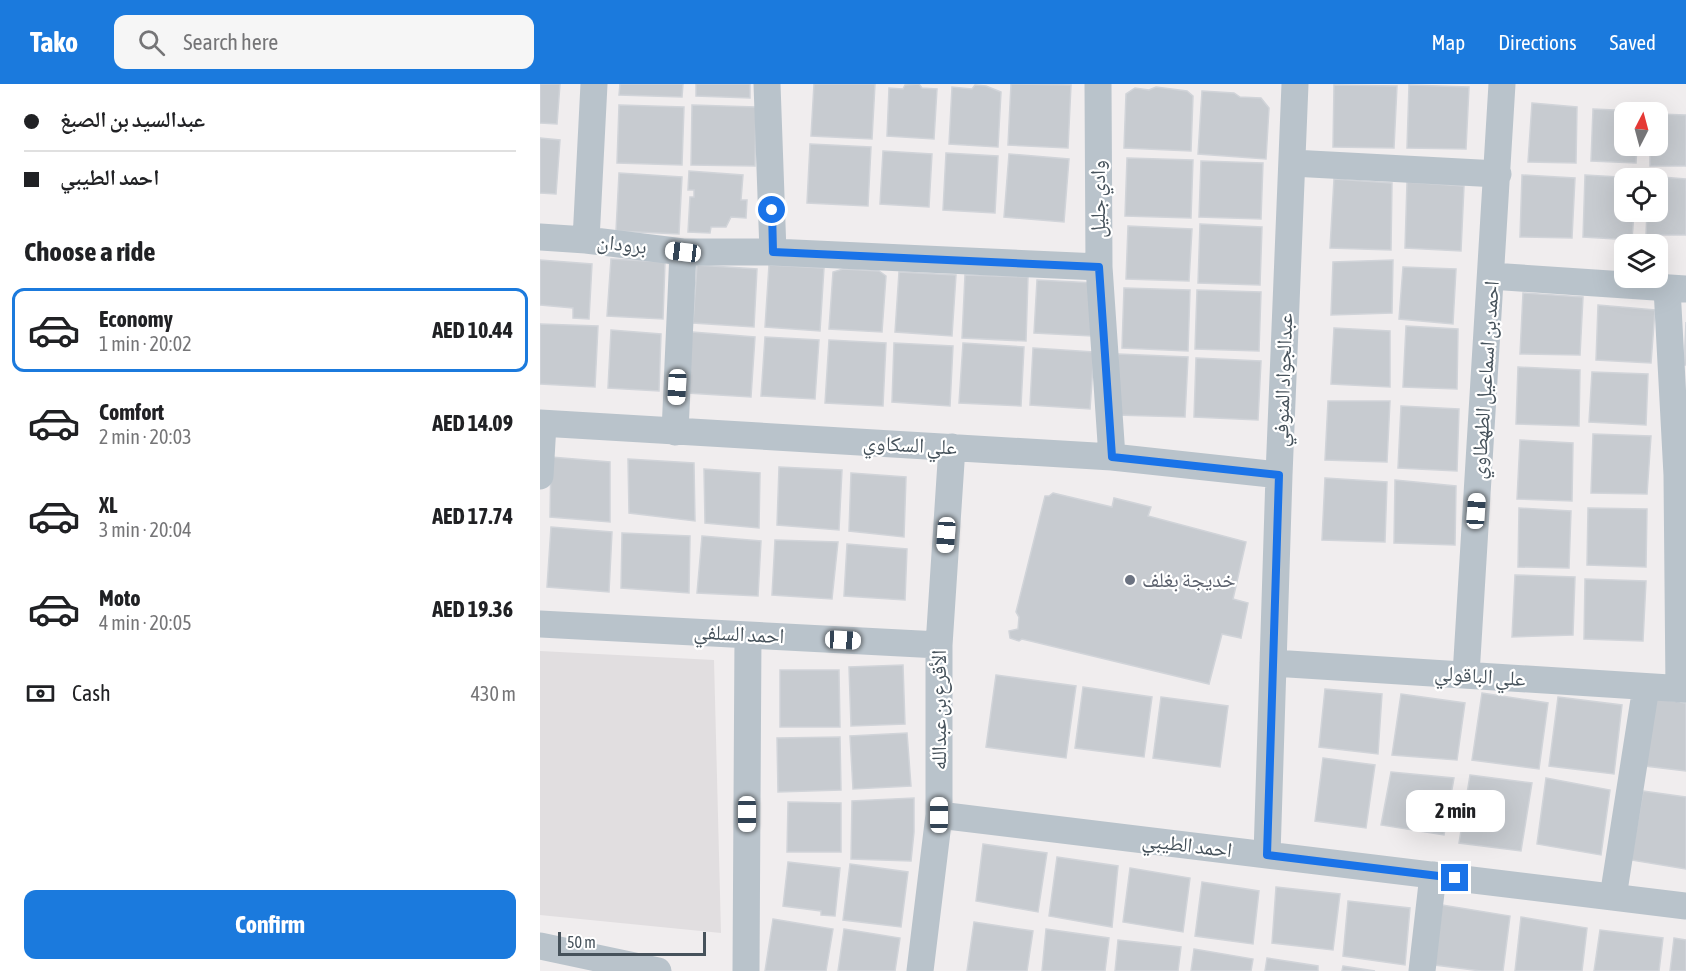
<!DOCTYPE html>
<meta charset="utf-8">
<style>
:root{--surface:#fff;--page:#f6f6f6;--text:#202124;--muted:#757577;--line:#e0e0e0;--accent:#1b7add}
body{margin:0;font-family:"Asap Condensed","Noto Naskh Arabic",sans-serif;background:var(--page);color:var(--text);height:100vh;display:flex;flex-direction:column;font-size:22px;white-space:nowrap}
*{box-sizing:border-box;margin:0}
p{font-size:20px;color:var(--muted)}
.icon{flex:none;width:33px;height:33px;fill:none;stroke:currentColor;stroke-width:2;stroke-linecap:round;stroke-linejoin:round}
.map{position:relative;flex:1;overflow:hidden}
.sheet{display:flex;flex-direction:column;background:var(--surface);width:540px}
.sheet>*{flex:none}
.top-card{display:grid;align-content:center;height:132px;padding:0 24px;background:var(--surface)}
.needle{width:39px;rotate:6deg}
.buttons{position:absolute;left:1074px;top:18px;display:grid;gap:12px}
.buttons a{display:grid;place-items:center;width:54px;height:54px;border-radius:12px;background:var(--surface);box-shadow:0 6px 24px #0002;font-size:30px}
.scale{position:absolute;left:18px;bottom:15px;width:148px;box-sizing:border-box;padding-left:6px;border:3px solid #46525b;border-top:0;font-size:16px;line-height:21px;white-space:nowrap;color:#46525b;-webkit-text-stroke:4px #fff;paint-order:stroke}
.end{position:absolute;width:27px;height:27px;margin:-14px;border:8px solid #1a73e8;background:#fff;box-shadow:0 0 0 3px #fff}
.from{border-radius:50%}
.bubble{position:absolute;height:42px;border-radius:12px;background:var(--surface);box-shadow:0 6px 24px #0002;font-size:20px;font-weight:700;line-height:42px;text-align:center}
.car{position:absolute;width:18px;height:36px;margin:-18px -9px;border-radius:8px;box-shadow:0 0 4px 2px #0007;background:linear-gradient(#fff 24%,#345 0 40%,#fff 0 76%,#345 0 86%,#fff 0)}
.top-card b{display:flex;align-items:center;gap:21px;height:57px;font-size:22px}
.top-card b+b{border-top:2px solid var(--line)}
.top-card i{width:15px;height:15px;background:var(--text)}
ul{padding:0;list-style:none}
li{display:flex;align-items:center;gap:18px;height:84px;margin:0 12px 9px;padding:0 12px;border:3px solid transparent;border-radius:12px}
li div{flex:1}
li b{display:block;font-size:22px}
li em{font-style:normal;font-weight:700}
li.on{border-color:var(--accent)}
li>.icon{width:54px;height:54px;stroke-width:1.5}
h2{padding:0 24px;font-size:27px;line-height:72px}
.pay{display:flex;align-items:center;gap:15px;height:66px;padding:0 24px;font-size:22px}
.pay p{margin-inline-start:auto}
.button{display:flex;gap:12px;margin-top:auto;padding:12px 24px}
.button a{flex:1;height:69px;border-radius:12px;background:var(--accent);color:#fff;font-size:24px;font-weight:700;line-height:69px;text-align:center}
header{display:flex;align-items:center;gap:36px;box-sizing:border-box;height:84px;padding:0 30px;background:var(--accent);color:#fff}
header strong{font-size:28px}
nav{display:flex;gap:33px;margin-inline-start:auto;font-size:21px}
.search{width:420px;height:54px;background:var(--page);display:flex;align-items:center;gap:15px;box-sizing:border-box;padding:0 21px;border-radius:12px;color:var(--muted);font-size:22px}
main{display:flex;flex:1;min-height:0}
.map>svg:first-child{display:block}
.education{fill:#e1dee0}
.building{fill:#c7cbd0;stroke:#d1d4d9;stroke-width:1.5}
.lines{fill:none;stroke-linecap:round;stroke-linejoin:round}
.minor{stroke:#b9c3cb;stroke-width:27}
.route{stroke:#1a73e8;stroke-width:8}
.worship-dot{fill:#6b7280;stroke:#fff;stroke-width:2}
.labels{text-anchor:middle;stroke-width:4.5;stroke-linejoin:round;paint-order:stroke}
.street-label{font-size:21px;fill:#46525b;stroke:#fff}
.worship-label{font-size:21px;fill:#5b616d;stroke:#fff;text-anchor:start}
</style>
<header>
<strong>Tako</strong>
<div class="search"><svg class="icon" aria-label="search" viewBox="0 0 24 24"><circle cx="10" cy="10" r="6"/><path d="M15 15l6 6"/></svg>Search here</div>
<nav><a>Map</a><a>Directions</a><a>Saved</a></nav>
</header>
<main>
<section class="sheet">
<div class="top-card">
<b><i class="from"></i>عبدالسيد بن الصبغ</b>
<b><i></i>احمد الطيبي</b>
</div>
<h2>Choose a ride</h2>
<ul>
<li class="on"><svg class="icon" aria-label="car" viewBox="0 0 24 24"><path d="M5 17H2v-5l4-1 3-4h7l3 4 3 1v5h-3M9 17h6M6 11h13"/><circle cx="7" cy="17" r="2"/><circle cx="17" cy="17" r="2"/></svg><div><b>Economy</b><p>1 min · 20:02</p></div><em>AED 10.44</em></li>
<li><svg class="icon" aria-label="car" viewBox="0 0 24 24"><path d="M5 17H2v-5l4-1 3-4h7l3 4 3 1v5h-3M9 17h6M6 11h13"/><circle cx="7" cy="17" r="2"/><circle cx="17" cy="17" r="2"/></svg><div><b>Comfort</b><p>2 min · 20:03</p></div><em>AED 14.09</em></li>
<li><svg class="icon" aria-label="car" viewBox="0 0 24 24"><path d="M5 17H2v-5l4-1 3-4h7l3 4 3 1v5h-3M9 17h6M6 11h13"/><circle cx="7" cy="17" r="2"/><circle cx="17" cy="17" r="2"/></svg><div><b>XL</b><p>3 min · 20:04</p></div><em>AED 17.74</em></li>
<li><svg class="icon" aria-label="car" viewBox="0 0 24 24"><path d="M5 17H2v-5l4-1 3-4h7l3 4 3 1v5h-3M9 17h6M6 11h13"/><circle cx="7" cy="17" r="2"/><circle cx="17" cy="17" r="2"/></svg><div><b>Moto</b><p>4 min · 20:05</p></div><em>AED 19.36</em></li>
</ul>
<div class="pay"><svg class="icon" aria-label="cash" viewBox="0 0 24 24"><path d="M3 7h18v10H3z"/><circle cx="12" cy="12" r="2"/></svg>Cash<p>430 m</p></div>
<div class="button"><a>Confirm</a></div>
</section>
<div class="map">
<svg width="1146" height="887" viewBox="0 0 1146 887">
<rect width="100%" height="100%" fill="#f0edee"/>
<path class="education" d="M0,567L174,576L181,849L0,831Z"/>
<path class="building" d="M0,0H20L17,40L0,39Z
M80,0H143L142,13L79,11Z
M156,0H210V14L156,12Z
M274,0H335L332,55L271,52Z
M379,0L382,4L397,5L394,55L347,52L349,4L363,5L365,1Z
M471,0L531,1L528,64L468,61Z
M435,1L446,2L461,8L458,63L409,60L412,3L432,5Z
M794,1L857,2L854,64L793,63Z
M869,1L929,3L926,65L867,64Z
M616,3L647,7L653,12L651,67L584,64L586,10L595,4L609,6Z
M662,7L694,9L700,13L721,14L729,24L726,75L658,70Z
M992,19L1037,23L1036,79L988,78Z
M79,21L144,23L142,81L77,79Z
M152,21L216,23L215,82L151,81Z
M1053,25L1098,27L1084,28V62H1097L1096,79L1051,77Z
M1118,30L1146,31V82H1110V62H1118Z
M0,54L20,56L16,110L0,109Z
M270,60L331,63L328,122L267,119Z
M343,67L392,70L389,123L340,120Z
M406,69L458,72L455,129L403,126Z
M469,70L529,75L524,138L464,133Z
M587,74L653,76L651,134L585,132Z
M661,77L723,79L721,135L659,133Z
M149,87L203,91L201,116H207L206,134L191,133L186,143H171L170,149L148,148L150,113H154V106H148Z
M79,89L142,93L139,150L76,147Z
M982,91L1035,94L1032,154L980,153Z
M1045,91L1096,94H1084V128H1094L1092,156L1043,153Z
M1110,92L1146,95V151H1106L1107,128H1118V94H1109Z
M794,95L852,99L851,166L790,164Z
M867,98L924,102L921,167L865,164Z
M660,140L722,143L720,201L658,199Z
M588,142L652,145L649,197L586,195Z
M71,175L125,178L123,235L67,232Z
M0,176L52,180L49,235L33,234V224L0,221Z
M853,176L852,229L791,231L793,178Z
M157,181L217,185L214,243L153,239Z
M229,181L284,184L280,247L225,243Z
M863,183L916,185L913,240L859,235Z
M303,185L339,187L346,192L342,248L289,245L293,188Z
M359,188L416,191L412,252L355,248Z
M425,191L488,193L486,257L422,254Z
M497,196L555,199L552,252L494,249Z
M584,204L650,206L648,267L582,264Z
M657,206L721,208L719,267L655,265Z
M983,209L1043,213L1040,271L980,270Z
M1058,221L1115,226L1111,279L1056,276Z
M1146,238V281H1144Z
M0,240L58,242L55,303L0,300Z
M866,242L918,245L917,305L863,303Z
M794,244L850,247V303L791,300Z
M71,246L121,250L119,307L68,304Z
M152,248L215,253L211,313L147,309Z
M225,253L279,256L275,315L221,312Z
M289,256L346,259L343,322L285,319Z
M354,259L413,262L410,322L352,318Z
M423,259L484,263L481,322L419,319Z
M493,264L554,268L550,325L490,321Z
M578,270L648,273L645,333L576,331Z
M656,274L721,277L718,336L654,333Z
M978,283L1040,286L1039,342L976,340Z
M1052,288L1108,290L1106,341L1049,338Z
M788,317H850L847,378L785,376Z
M861,322L919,325L917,387L858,384Z
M1053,350L1111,352L1107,410L1051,409Z
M980,356L1033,359L1032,417L977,415Z
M11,373L70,378V438L10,433Z
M88,375L154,379L155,437L89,429Z
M239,383L302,386L299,446L237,441Z
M164,385L220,389L219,444L165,439Z
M311,389L366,393L364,453L309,447Z
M785,394L847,398L845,458L782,456Z
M855,396L916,402L915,461L854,459Z
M513,409L572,423L574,414L611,423L608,432L706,458L693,515L708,519L701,554L682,550L669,600L482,555L479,557L470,554L469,547L478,545L479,533L476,528L505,412H509Z
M979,424L1031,427L1029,484L978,483Z
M1048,424L1107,425L1106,483L1047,481Z
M11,443L72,448L69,508L7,503Z
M82,449L150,452L149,509L81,504Z
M162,452L221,457L218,512L157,509Z
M235,456L298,458L292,515L232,511Z
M307,460L367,465L365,516L304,512Z
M975,491L1035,493L1033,551L972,553Z
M1045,495L1106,497L1103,557L1044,555Z
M363,581L365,640L311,642L309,583Z
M240,586H299L300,643H240Z
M456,591L536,602L526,674L446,663Z
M543,603L612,613L604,673L535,664Z
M785,605L842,610L838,670L779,663Z
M942,609L1008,619L999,685L932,676Z
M861,610L925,619L917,676L852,671Z
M621,613L688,622L680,683L613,674Z
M1018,613L1082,621L1074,690L1009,682Z
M1114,614L1146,619V687L1105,682Z
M367,649L371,702L313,705L310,652Z
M300,653L301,706L238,708L237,654Z
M783,674L835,681L826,744L775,737Z
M851,688L914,694L904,751L841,741Z
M930,691L992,699L981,767L919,759Z
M1006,694L1070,706L1061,771L997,760Z
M1103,707L1146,713V785L1091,776Z
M374,714V748L371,777L311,775L312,717Z
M248,718L301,719V768H247Z
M443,760L507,769L498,828L436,817Z
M517,773L578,782L572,843L509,832Z
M248,778L300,784L295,832L281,831V827L243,822Z
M310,780L368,788L361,843L303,836Z
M590,784L650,794L643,848L583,838Z
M662,798L719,807L713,860L655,852Z
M736,803L800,810L793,866L732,859Z
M808,817L870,824L865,881L803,872Z
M902,821L970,832L963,887H941L895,881Z
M981,833L1047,844L1042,887H975Z
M233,835L293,845L286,887H225Z
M434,838L493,847L487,887H427Z
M304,845L360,854L355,887H298Z
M506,845L569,854L565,887H502Z
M1060,846L1123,854L1119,887H1054Z
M1134,854L1146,856V887H1130Z
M578,856L641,863L638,887H575Z
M654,865L713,875L711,887H651Z
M727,874L778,882V887H725Z
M803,882L835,887H802Z"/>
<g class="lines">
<path class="minor" d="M227,0L233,168
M558,0L559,183L572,373
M752,79L958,90
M0,153L46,156L143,168H233L559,183
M46,156L54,0
M951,192L1145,205
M1127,204L1137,391L1139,605
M0,339L572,373L739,391
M135,348L143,168
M0,392L3,340
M0,540L399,561
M733,579L1146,605
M926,591L962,0
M399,731L1146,822
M727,771L739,391L755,0
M1073,813L1106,603
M0,862L118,887
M206,887L208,551
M380,887L399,731V561L412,363
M882,887L893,791"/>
</g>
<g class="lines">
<path class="route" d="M232,126L233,168L559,183L572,373L739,391L727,771L915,794"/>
</g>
<circle class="worship-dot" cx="590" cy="496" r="6"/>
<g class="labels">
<g class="street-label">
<text transform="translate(558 115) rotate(-90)" y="7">وادي جليل</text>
<text transform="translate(82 160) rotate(7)" y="7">برودان</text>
<text transform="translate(743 296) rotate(-88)" y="7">عبدالجواد المنوفي</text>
<text transform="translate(945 296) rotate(-86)" y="7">احمد بن اسماعيل الطهطاوي</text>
<text transform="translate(370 361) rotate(3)" y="7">علي السكاوي</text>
<text transform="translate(199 550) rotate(3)" y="7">احمد السلفي</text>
<text transform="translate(940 592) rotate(4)" y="7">علي الباقولي</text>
<text transform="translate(399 626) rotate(-90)" y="7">الأقرع بن عبدالله</text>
<text transform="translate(647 761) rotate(7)" y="7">احمد الطيبي</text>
</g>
<g class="worship-label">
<text x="602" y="503">خديجة بغلف</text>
</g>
</g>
</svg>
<div class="buttons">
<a><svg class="needle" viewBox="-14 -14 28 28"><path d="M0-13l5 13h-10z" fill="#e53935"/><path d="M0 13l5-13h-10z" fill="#757577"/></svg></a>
<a><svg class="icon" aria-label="locate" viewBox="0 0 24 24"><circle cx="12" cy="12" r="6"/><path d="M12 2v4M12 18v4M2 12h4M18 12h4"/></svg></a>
<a><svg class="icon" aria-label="layers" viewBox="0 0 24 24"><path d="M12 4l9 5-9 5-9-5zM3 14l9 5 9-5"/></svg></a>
</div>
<div class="scale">50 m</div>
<i class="end from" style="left:232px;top:126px"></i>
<i class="end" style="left:915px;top:794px"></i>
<div class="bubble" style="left:866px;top:706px;width:99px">2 min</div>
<i class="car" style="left:143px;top:168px;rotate:277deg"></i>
<i class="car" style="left:137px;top:303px;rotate:183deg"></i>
<i class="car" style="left:936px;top:427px;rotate:4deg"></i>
<i class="car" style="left:406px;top:451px;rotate:184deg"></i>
<i class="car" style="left:303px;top:556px;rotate:93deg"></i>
<i class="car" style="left:207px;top:730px;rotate:180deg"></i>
<i class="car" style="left:399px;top:731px;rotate:0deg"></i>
</div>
</main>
